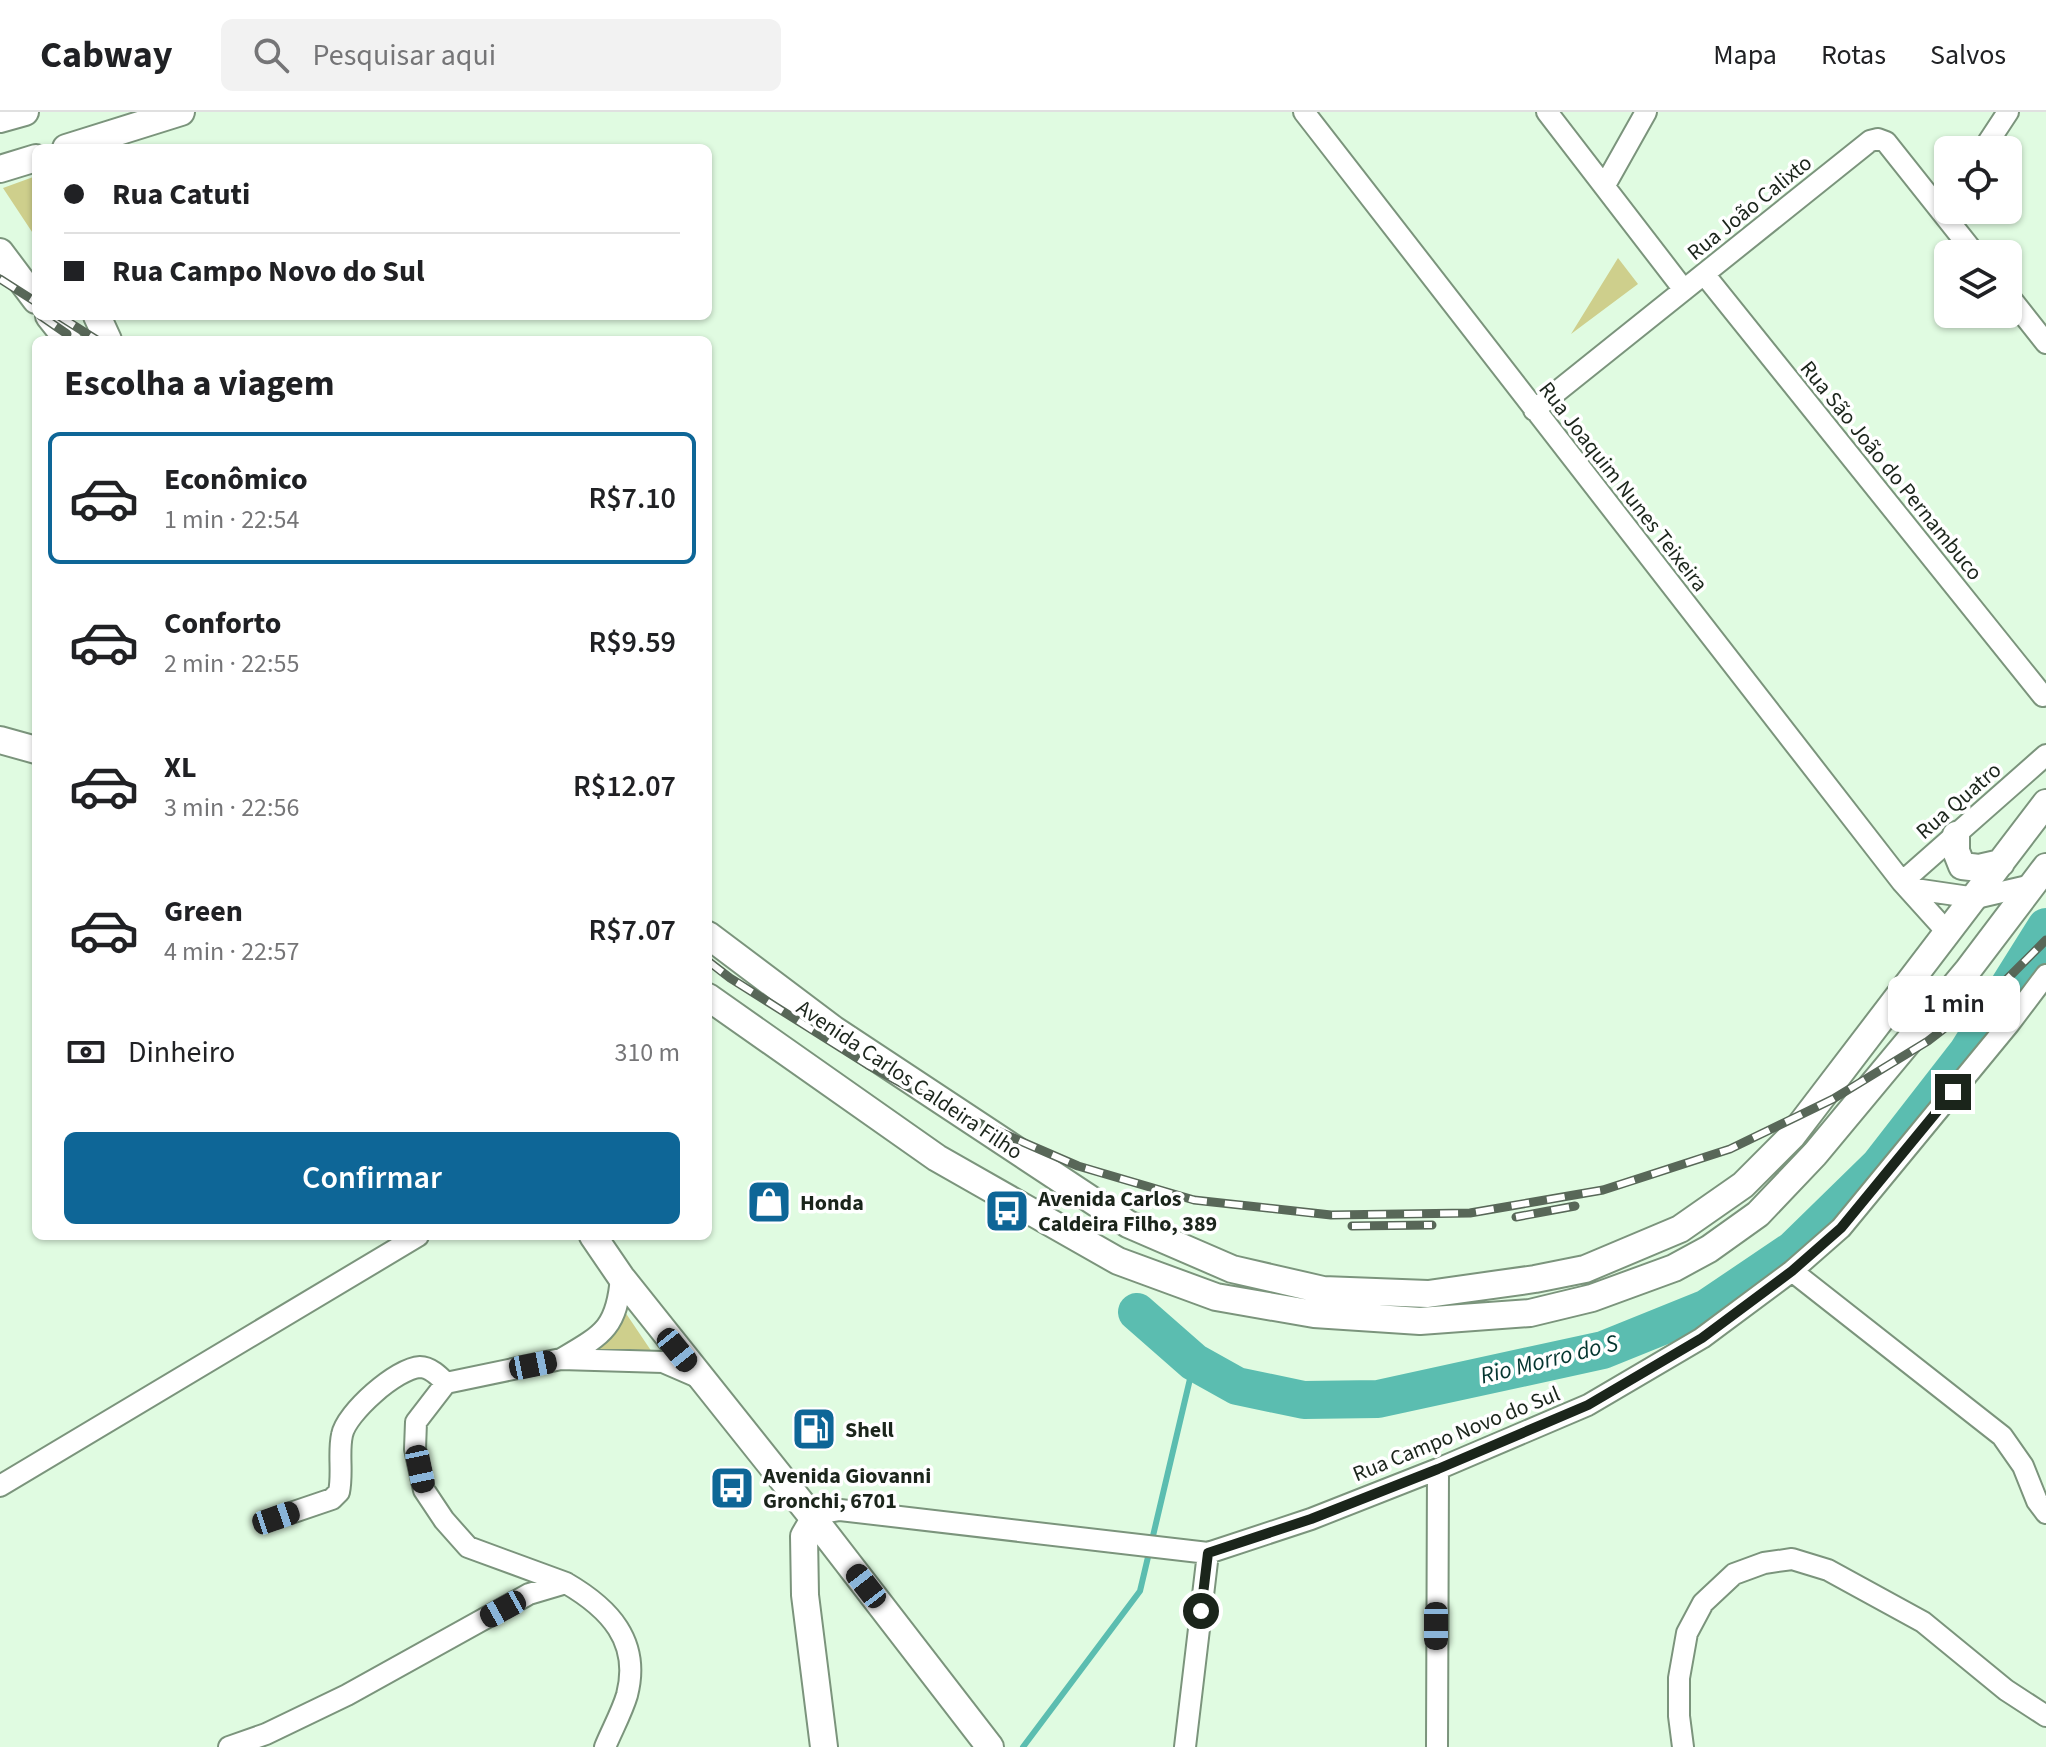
<!DOCTYPE html>
<html lang="pt">
<meta charset="utf-8">
<style>
:root{--surface:#fff;--page:#f2f2f2;--text:#202124;--muted:#757577;--line:#e0e0e0;--accent:#0e6697}
body{margin:0;font-family:"Source Sans 3",sans-serif;background:var(--page);color:var(--text);height:100vh;display:flex;flex-direction:column;font-size:30px;white-space:nowrap}
*{box-sizing:border-box;margin:0}
p{font-size:26px;color:var(--muted)}
.icon{flex:none;width:44px;height:44px;fill:none;stroke:currentColor;stroke-width:2;stroke-linecap:round;stroke-linejoin:round}
.map{position:relative;flex:1;overflow:hidden}
.panel{position:absolute;left:32px;top:224px;width:680px;height:904px;display:flex;flex-direction:column;background:var(--surface);border-radius:12px;box-shadow:0 2px 6px #0004}
.panel>*{flex:none}
.guide{position:absolute;left:32px;top:32px;width:680px;height:176px;border-radius:12px;box-shadow:0 2px 6px #0004;display:grid;align-content:center;height:176px;padding:0 32px;background:var(--surface)}
.fabs{position:absolute;left:1934px;top:24px;display:grid;gap:16px}
.fabs a{display:grid;place-items:center;width:88px;height:88px;border-radius:12px;background:var(--surface);box-shadow:0 2px 6px #0004;font-size:40px}
.end{position:absolute;width:36px;height:36px;margin:-18px;border:10px solid #1b251b;background:#fff;box-shadow:0 0 0 4px #fff}
.from{border-radius:50%}
.bubble{position:absolute;height:56px;border-radius:12px;background:var(--surface);box-shadow:0 2px 6px #0004;font-size:26px;font-weight:600;line-height:56px;text-align:center}
.car{position:absolute;width:24px;height:48px;margin:-24px -12px;border-radius:10px;box-shadow:0 0 6px 2px #0007;background:linear-gradient(#222 24%,#8ab4d8 0 40%,#222 0 76%,#8ab4d8 0 86%,#222 0)}
.guide b{display:flex;align-items:center;gap:28px;height:76px;font-size:30px}
.guide b+b{border-top:2px solid var(--line)}
.guide i{width:20px;height:20px;background:var(--text)}
ul{padding:0;list-style:none}
li{display:flex;align-items:center;gap:24px;height:132px;margin:0 16px 12px;padding:0 16px;border:4px solid transparent;border-radius:12px}
li div{flex:1}
li b{display:block;font-size:30px}
li em{font-style:normal;font-weight:600}
li.on{border-color:var(--accent)}
li>.icon{width:72px;height:72px;stroke-width:1.5}
h2{padding:0 32px;font-size:36px;line-height:96px}
.pay{display:flex;align-items:center;gap:20px;height:88px;padding:0 32px;font-size:30px}
.pay p{margin-inline-start:auto}
.cta{display:flex;gap:16px;margin-top:auto;padding:16px 32px}
.cta a{flex:1;height:92px;border-radius:12px;background:var(--accent);color:#fff;font-size:32px;font-weight:600;line-height:92px;text-align:center}
header{display:flex;align-items:center;gap:48px;box-sizing:border-box;height:112px;padding:0 40px;background:var(--surface);border-bottom:2px solid var(--line)}
header strong{font-size:38px}
nav{display:flex;gap:44px;margin-inline-start:auto;font-size:28px}
.search{width:560px;height:72px;background:var(--page);display:flex;align-items:center;gap:20px;box-sizing:border-box;padding:0 28px;border-radius:12px;color:var(--muted);font-size:30px}
.map>svg:first-child{display:block}
.green{fill:#cecf8c}
.lines{fill:none;stroke-linecap:round;stroke-linejoin:round}
.stream{stroke:#5bbdb0;stroke-width:6}
.river{stroke:#5bbdb0;stroke-width:38}
.minor-casing{stroke:#7b947c;stroke-width:24}
.major-casing{stroke:#7b947c;stroke-width:30}
.minor{stroke:#fff;stroke-width:20}
.major{stroke:#fff;stroke-width:26}
.rail-casing{stroke:#586758;stroke-width:9}
.rail{stroke:#fff;stroke-width:6;stroke-dasharray:18;stroke-linecap:butt}
.route{stroke:#1b251b;stroke-width:10}
.labels{text-anchor:middle;stroke-width:7;stroke-linejoin:round;paint-order:stroke}
.street-label{font-size:22px;fill:#1b251b;stroke:#fff}
.poi-label{font-size:22px;font-weight:bold;fill:#1b251b;stroke:#fff;text-anchor:start}
.water-label{font-size:24px;font-style:italic;fill:#04352f;stroke:#fff}
</style>
<header>
<strong>Cabway</strong>
<div class="search"><svg class="icon" aria-label="search" viewBox="0 0 24 24"><circle cx="10" cy="10" r="6"/><path d="M15 15l6 6"/></svg>Pesquisar aqui</div>
<nav><a>Mapa</a><a>Rotas</a><a>Salvos</a></nav>
</header>
<div class="map">
<svg width="2046" height="1635" viewBox="0 0 2046 1635">
<rect width="100%" height="100%" fill="#e0fbe1"/>
<path class="green" d="M36,64V126L3,76Z
M1618,146L1638,172L1571,222Z
M625,1200L654,1243L588,1239L615,1219Z"/>
<g class="lines">
<path class="stream" d="M1023,1635L1140,1479L1194,1250"/>
<path class="river" d="M1137,1200L1194,1250L1237,1274L1304,1288L1378,1287L1603,1238L1707,1196L1793,1138L1880,1053L1967,941L2046,815"/>
<g class="minor-casing">
<path id="minor" d="M1304,0L1902,770L1948,821
M1547,0L1684,178
M1983,38L2008,0
M1605,73L1646,0
M1704,162L2043,584
M2008,183L2046,231
M1534,298L1870,29L1878,27L1886,30L1975,142
M1902,770L2046,643
M1908,776L1976,786L2032,773
M1792,1159L2002,1324L2023,1354L2037,1389L2046,1401
M563,1246C604,1222 617,1215 621,1165
M0,1374L418,1124
M276,1406L332,1387L339,1380C343,1361 338,1341 342,1323C346,1301 397,1256 420,1255C430,1255 439,1264 446,1271
M814,1407L828,1400L840,1398L1208,1441L1311,1407L1438,1357L1588,1293L1702,1226L1792,1159L1841,1116L2009,912L2046,863
M566,1471L468,1435L444,1408L424,1378L415,1337L416,1310L446,1271L561,1247L663,1250L700,1266
M229,1635L266,1622L347,1583L529,1482L566,1471C609,1496 641,1529 627,1583C622,1600 612,1618 605,1635
M1185,1635L1208,1441
M1437,1635L1438,1357
M1683,1635L1679,1604V1566L1687,1521L1703,1491L1734,1462L1764,1451L1792,1447L1828,1458L1923,1510L2006,1578L2046,1604"/>
</g>
<g class="major-casing">
<path id="major" d="M0,7L25,0
M66,36L181,0
M0,57L36,46
M0,140L36,188
M49,204L68,228
M97,204L108,228
M0,628L36,638
M1956,723V739L1962,754L1979,756L2001,751
M708,823L833,917L1128,1112L1232,1157L1323,1178L1428,1182L1535,1167L1585,1157L1680,1117L1743,1073L1792,1024L2046,691
M708,885L937,1046L1118,1149L1216,1185L1314,1202L1420,1209L1530,1201L1592,1186L1674,1156L1709,1137L1758,1102L1815,1042L1968,858L2046,755
M593,1124L621,1165L814,1407L990,1635
M814,1407L804,1424L805,1483L824,1635"/>
</g>
<use href="#minor" class="minor"/>
<use href="#major" class="major"/>
<g class="rail-casing">
<path id="rail" d="M0,167L36,190
M41,204L67,222
M59,204L97,228
M708,849L730,866L868,953L958,1002L1078,1054L1194,1088L1331,1103L1470,1101L1603,1078L1730,1037L1833,987L1928,929L2003,871L2046,828
M1516,1105L1575,1094
M1352,1114L1432,1113"/>
</g>
<use href="#rail" class="rail"/>
</g>
<g class="lines">
<path class="route" d="M1201,1499L1208,1441L1311,1407L1438,1357L1588,1293L1702,1226L1792,1159L1841,1116L1953,980"/>
</g>
<defs>
<g id="shop-square" transform="scale(2.3)"><rect x="-9" y="-9" width="18" height="18" rx="4" fill="#0e6697" stroke="#fff"/><path d="M-5-2.5h2.3a2.7 3.5 0 0 1 5.4 0H5L5.5 6h-11ZM-1.5-2.5h3a1.5 2.3 0 0 0-3 0Z" fill="#fff"/></g>
<g id="bus-square" transform="scale(2.3)"><rect x="-9" y="-9" width="18" height="18" rx="4" fill="#0e6697" stroke="#fff"/><path d="M-5-6H5V4H4V6H2V4H-2V6H-4V4H-5ZM-3.5-4V0h7V-4ZM-3.5 1.2v1.5H-2V1.2ZM2 1.2v1.5H3.5V1.2Z" fill="#fff"/></g>
<g id="fuel-square" transform="scale(2.3)"><rect x="-9" y="-9" width="18" height="18" rx="4" fill="#0e6697" stroke="#fff"/><path d="M-5.5-6h7V0h2V4h1.3V-2.5L3-4.5l.8-.8L6-3V5H2.5V1h-1V6h-7ZM-4.2-4.7v3.2H.2V-4.7Z" fill="#fff"/></g>
</defs>
<g fill-rule="evenodd">
<use href="#shop-square" x="769" y="1090"/>
<use href="#bus-square" x="1007" y="1099"/>
<use href="#fuel-square" x="814" y="1317"/>
<use href="#bus-square" x="732" y="1376"/>
</g>
<g class="labels">
<g class="street-label">
<text transform="translate(1749 95) rotate(-39)" y="8">Rua João Calixto</text>
<text transform="translate(1892 358) rotate(51)" y="8">Rua São João do Pernambuco</text>
<text transform="translate(1624 374) rotate(52)" y="8">Rua Joaquim Nunes Teixeira</text>
<text transform="translate(1958 688) rotate(-41)" y="8">Rua Quatro</text>
<text transform="translate(910 967) rotate(34)" y="8">Avenida Carlos Caldeira Filho</text>
<text transform="translate(1456 1321) rotate(-22)" y="8">Rua Campo Novo do Sul</text>
</g>
<g class="poi-label">
<text x="1038" y="1094">Avenida Carlos<tspan x="1038" dy="25">Caldeira Filho, 389</tspan></text>
<text x="800" y="1098">Honda</text>
<text x="845" y="1325">Shell</text>
<text x="763" y="1371">Avenida Giovanni<tspan x="763" dy="25">Gronchi, 6701</tspan></text>
</g>
<g class="water-label">
<text transform="translate(1549 1247) rotate(-14)" y="8">Rio Morro do S</text>
</g>
</g>
</svg>
<div class="fabs">
<a><svg class="icon" aria-label="locate" viewBox="0 0 24 24"><circle cx="12" cy="12" r="6"/><path d="M12 2v4M12 18v4M2 12h4M18 12h4"/></svg></a>
<a><svg class="icon" aria-label="layers" viewBox="0 0 24 24"><path d="M12 4l9 5-9 5-9-5zM3 14l9 5 9-5"/></svg></a>
</div>
<i class="end from" style="left:1201px;top:1499px"></i>
<i class="end" style="left:1953px;top:980px"></i>
<div class="bubble" style="left:1888px;top:864px;width:132px">1 min</div>
<i class="car" style="left:677px;top:1238px;rotate:141deg"></i>
<i class="car" style="left:533px;top:1253px;rotate:79deg"></i>
<i class="car" style="left:420px;top:1357px;rotate:168deg"></i>
<i class="car" style="left:276px;top:1406px;rotate:71deg"></i>
<i class="car" style="left:866px;top:1474px;rotate:322deg"></i>
<i class="car" style="left:503px;top:1497px;rotate:241deg"></i>
<i class="car" style="left:1436px;top:1514px;rotate:180deg"></i>
<div class="guide">
<b><i class="from"></i>Rua Catuti</b>
<b><i></i>Rua Campo Novo do Sul</b>
</div>
<section class="panel">
<h2>Escolha a viagem</h2>
<ul>
<li class="on"><svg class="icon" aria-label="car" viewBox="0 0 24 24"><path d="M5 17H2v-5l4-1 3-4h7l3 4 3 1v5h-3M9 17h6M6 11h13"/><circle cx="7" cy="17" r="2"/><circle cx="17" cy="17" r="2"/></svg><div><b>Econômico</b><p>1 min · 22:54</p></div><em>R$7.10</em></li>
<li><svg class="icon" aria-label="car" viewBox="0 0 24 24"><path d="M5 17H2v-5l4-1 3-4h7l3 4 3 1v5h-3M9 17h6M6 11h13"/><circle cx="7" cy="17" r="2"/><circle cx="17" cy="17" r="2"/></svg><div><b>Conforto</b><p>2 min · 22:55</p></div><em>R$9.59</em></li>
<li><svg class="icon" aria-label="car" viewBox="0 0 24 24"><path d="M5 17H2v-5l4-1 3-4h7l3 4 3 1v5h-3M9 17h6M6 11h13"/><circle cx="7" cy="17" r="2"/><circle cx="17" cy="17" r="2"/></svg><div><b>XL</b><p>3 min · 22:56</p></div><em>R$12.07</em></li>
<li><svg class="icon" aria-label="car" viewBox="0 0 24 24"><path d="M5 17H2v-5l4-1 3-4h7l3 4 3 1v5h-3M9 17h6M6 11h13"/><circle cx="7" cy="17" r="2"/><circle cx="17" cy="17" r="2"/></svg><div><b>Green</b><p>4 min · 22:57</p></div><em>R$7.07</em></li>
</ul>
<div class="pay"><svg class="icon" aria-label="cash" viewBox="0 0 24 24"><path d="M3 7h18v10H3z"/><circle cx="12" cy="12" r="2"/></svg>Dinheiro<p>310 m</p></div>
<div class="cta"><a>Confirmar</a></div>
</section>
</div>
